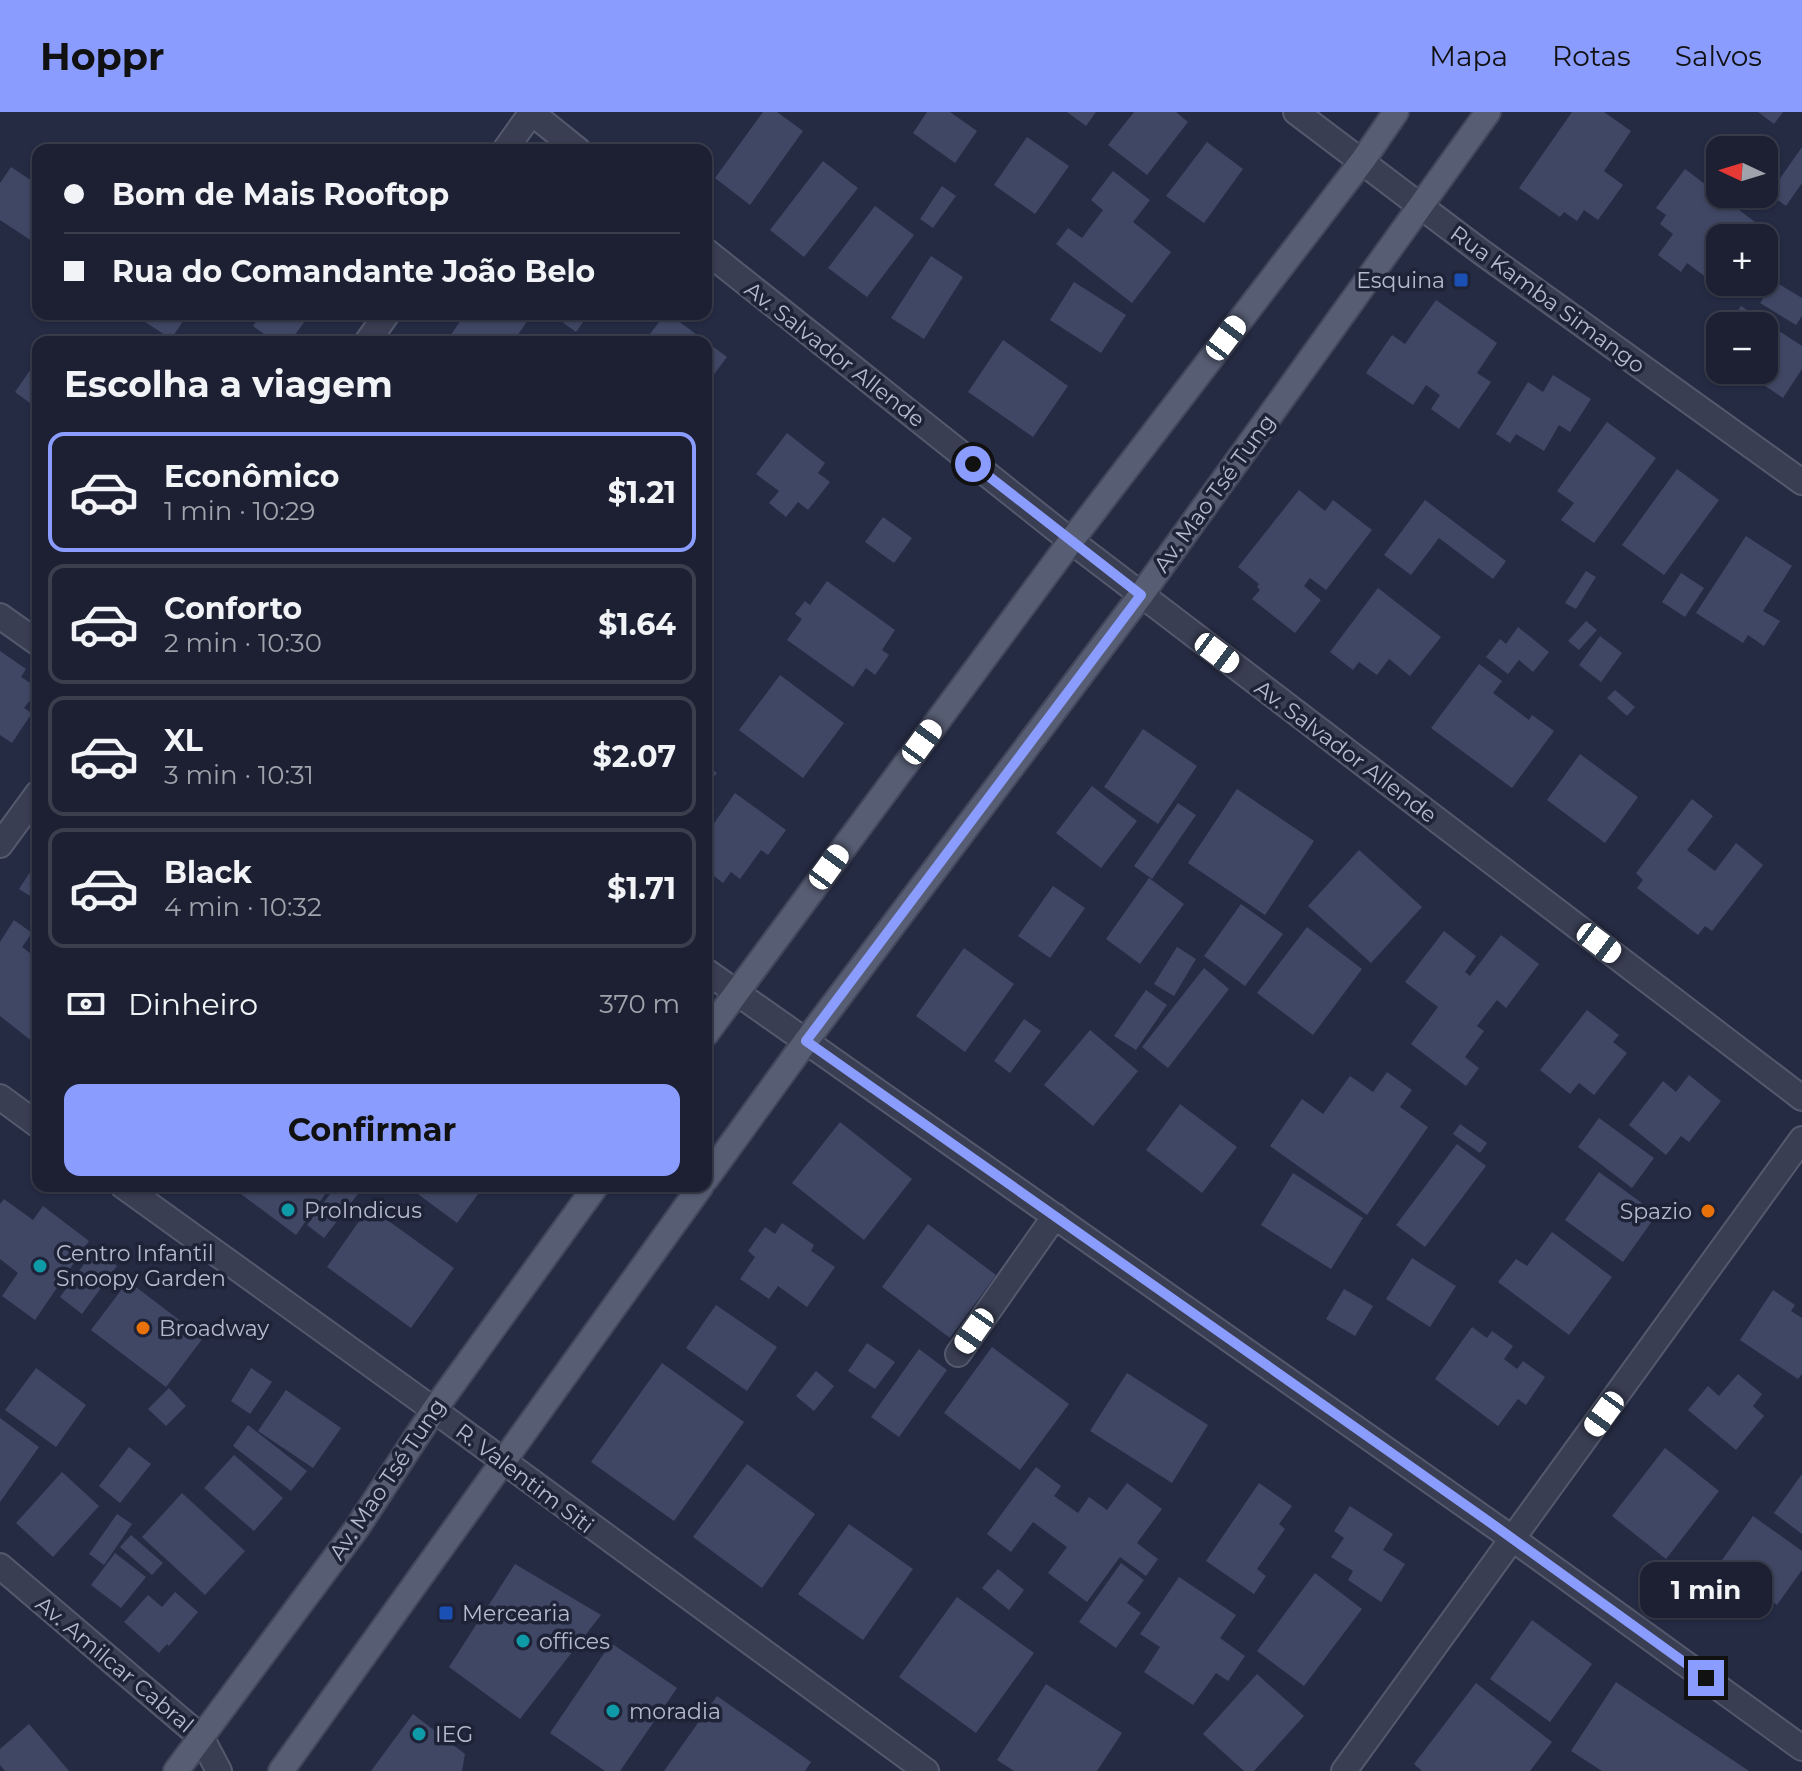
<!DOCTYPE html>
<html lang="pt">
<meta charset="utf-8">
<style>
:root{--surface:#1c2032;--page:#25283a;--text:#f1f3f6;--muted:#a0a3ac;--line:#3a3e4d;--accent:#8a9cfe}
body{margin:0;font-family:Montserrat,sans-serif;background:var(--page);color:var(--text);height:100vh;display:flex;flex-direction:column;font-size:30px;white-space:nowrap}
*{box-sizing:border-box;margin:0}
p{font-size:26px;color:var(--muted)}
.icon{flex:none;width:44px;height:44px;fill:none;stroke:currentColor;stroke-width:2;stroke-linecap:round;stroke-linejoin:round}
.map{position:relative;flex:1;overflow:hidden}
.details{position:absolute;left:32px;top:224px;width:680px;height:856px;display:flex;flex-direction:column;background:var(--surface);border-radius:16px;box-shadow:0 2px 6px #0004,0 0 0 2px var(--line)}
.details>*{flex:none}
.top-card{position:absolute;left:32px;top:32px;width:680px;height:176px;border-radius:16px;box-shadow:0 2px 6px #0004,0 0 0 2px var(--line);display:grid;align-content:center;height:176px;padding:0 32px;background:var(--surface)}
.needle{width:52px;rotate:274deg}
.tools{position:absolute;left:1706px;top:24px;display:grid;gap:16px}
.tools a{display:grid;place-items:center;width:72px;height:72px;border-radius:16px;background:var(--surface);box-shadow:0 2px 6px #0004,0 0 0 2px var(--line);font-size:40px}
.end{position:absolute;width:36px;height:36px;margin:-18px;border:10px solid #8a9cfe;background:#111;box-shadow:0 0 0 4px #111}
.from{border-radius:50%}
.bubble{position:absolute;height:56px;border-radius:16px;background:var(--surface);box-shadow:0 2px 6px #0004,0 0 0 2px var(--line);font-size:26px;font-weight:700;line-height:56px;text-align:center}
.car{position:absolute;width:24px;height:48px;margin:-24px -12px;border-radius:10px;box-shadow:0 0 6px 2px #0007;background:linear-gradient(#fff 24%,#345 0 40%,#fff 0 76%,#345 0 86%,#fff 0)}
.top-card b{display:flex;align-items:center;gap:28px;height:76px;font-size:30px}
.top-card b+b{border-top:2px solid var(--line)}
.top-card i{width:20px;height:20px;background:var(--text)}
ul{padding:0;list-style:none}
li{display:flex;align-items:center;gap:24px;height:120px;margin:0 16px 12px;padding:0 16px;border:4px solid var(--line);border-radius:16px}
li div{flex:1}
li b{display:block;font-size:30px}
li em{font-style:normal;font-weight:700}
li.selected{border-color:var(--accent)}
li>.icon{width:72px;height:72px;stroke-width:1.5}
h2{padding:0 32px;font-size:36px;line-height:96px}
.pay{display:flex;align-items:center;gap:20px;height:88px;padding:0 32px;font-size:30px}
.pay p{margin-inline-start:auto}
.cta{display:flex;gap:16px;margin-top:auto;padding:16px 32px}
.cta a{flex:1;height:92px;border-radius:16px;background:var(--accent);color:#111;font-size:32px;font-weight:700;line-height:92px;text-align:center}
header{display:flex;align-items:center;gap:48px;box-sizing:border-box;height:112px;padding:0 40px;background:var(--accent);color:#111}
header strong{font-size:38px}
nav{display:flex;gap:44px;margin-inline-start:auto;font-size:28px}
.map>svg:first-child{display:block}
.building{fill:#404764}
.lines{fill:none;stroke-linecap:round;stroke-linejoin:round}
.minor-casing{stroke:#54596d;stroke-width:28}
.major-casing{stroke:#43475c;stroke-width:28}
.minor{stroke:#393e53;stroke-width:24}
.major{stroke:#575d73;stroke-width:24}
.route{stroke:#8a9cfe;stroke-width:10}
.transit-dot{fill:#1a4fb4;stroke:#1e2338;stroke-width:3}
.culture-dot{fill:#0f9aa8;stroke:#1e2338;stroke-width:3}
.food-dot{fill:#e8710a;stroke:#1e2338;stroke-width:3}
.labels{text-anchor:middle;stroke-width:7;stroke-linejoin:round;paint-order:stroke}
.poi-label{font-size:22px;fill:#b6bacd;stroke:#1e2338;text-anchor:start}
.street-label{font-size:22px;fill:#b6bacd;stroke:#1e2338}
</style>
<header>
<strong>Hoppr</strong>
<nav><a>Mapa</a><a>Rotas</a><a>Salvos</a></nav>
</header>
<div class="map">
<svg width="1802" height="1659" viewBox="0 0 1802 1659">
<rect width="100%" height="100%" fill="#252b43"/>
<path class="building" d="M763,0H777L803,19L750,93L715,66Z
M927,0H950L977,19L955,51L913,21Z
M1067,0H1096L1086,14Z
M1134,0H1176L1188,10L1147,63L1108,33Z
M1572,0H1604L1631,19L1604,59L1623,73L1598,108L1584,98L1577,109L1564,100L1560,105L1519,76Z
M1758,0H1783L1774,12Z
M1027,25L1069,54L1035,102L994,73Z
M1207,30L1243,57L1204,111L1166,84Z
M1802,35V71L1786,94L1769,82Z
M823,49L858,76L804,145L770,118Z
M11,55L38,73V133L0,108V71Z
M1685,57L1755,110L1743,126H1720V157L1711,169L1687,151L1681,160L1658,143L1673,122L1660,112L1666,103L1656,96Z
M1113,59L1150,88L1133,110L1171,140L1132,191L1056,132L1068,116L1082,126L1103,98L1091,88Z
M942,74L956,84L933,116L920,107Z
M875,94L914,123L867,185L828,156Z
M931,144L963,165L924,227L891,206Z
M1774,169L1802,186V204L1796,213L1760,191Z
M1074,170L1126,203L1101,241L1050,208Z
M1436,188L1497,231L1477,261L1491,270L1459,317L1431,297L1440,283L1426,273L1413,293L1366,261L1392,223L1405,232Z
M1741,194L1802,234V257L1783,286L1742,258H1764V214H1728Z
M133,202H188L171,227Z
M261,202H310L290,230H275L253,214Z
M465,202H532L513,230H446Z
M551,202H589L576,220Z
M665,202H669L727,245L706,273V230H644Z
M1720,226V244L1712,238Z
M1003,228L1068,274L1033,325L968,280Z
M33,254L38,258V297L15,280Z
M1553,263L1591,287L1570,320L1559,313L1544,339L1516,322L1510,331L1496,322L1528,270L1543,280Z
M1607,310L1656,346L1594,431L1561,408L1574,391L1557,379Z
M787,321L825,351L818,361L830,370L808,398L798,390L786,405L769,391L779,379L756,362Z
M1677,357L1719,388L1664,463L1622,433Z
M1299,378L1325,399L1333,388L1372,418L1326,478L1310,466L1304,474L1321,488L1295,521L1252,487L1260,478L1257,475L1259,472L1238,455Z
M1425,388L1506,449L1493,467L1439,426L1411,463L1384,443Z
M883,405L912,426L894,451L865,430Z
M1746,424L1792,454L1763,499L1780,509L1764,534L1748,523L1743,531L1696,501Z
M1586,459L1596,465L1576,497L1565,491Z
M1681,461L1704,476L1685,505L1662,490Z
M827,469L895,518L882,538L889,543L875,563L866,556L853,575L787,528L802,507L795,502L805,489L810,493Z
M1378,476L1441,525L1410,564L1389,547L1377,563L1359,550L1353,558L1330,540Z
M1586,509L1597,518L1579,538L1568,529Z
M1518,515L1549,540L1533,560L1519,548L1508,562L1486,545L1500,527L1506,532Z
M1600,524L1622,541L1601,570L1579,553Z
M0,539L26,557L21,565L38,576V589L37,591L31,587L24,596L32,601L12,631L0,623Z
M1479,552L1502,569L1493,581L1529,608L1532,603L1554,619L1512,676L1431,616Z
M780,563L844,611L803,666L739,618Z
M1615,578L1635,595L1627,604L1607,586Z
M1143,617L1197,654L1158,712L1104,675Z
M1580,642L1638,685L1605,731L1547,688Z
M706,653L717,661L706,674Z
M1092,674L1137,709L1101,756L1056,721Z
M1237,677L1314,729L1265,803L1188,751Z
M735,681L786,718L768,743L761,738L740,767L731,760L723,771L706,758V723Z
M1692,687L1713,704L1687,738L1715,759L1736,731L1763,753L1712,819L1705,814L1698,823L1637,776L1643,768L1636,761Z
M1178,691L1196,703L1152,767L1134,754Z
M1359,738L1422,795L1371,851L1308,794Z
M38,748V789L19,777Z
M1149,766L1184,792L1140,852L1106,827Z
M1053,774L1085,796L1050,846L1018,824Z
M1241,792L1283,822L1245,874L1204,844Z
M14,808L32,821L22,835L38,847V934L0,904V830Z
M1307,815L1362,857L1313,923L1257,881Z
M1444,819L1476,844L1465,860L1470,864L1501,823L1539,852L1506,896L1497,888L1477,914L1484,919L1465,945L1479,956L1466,974L1411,932L1438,895L1405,870Z
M1177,835L1196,847L1174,884L1154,872Z
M964,836L1014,872L965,940L916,904Z
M1204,856L1229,877L1168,956L1142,935Z
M1146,878L1167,893L1136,938L1114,924Z
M1587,898L1619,923L1613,930L1627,941L1594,983L1579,971L1570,982L1540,958Z
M1024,907L1041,919L1010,961L994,949Z
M1090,918L1138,959L1093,1014L1044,973Z
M1387,960L1412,978L1400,995L1428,1015L1367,1103L1270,1034L1302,987L1323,1002L1350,964L1373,980Z
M1689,963L1721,989L1689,1030L1681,1024L1666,1043L1629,1013L1663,969L1676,980Z
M1180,992L1237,1035L1202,1081L1146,1038Z
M1599,1006L1654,1046L1632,1076L1578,1035Z
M840,1010L912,1067L864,1128L792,1071Z
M1460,1012L1487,1031L1480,1041L1453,1022Z
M1457,1032L1486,1054L1425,1135L1396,1113Z
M1599,1060L1657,1102L1623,1150L1565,1108Z
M1293,1061L1363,1106L1331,1157L1261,1113Z
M230,1074H331L296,1123Z
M336,1074H364L324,1126L307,1113Z
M407,1074H484L457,1111Z
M4,1087L33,1108L43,1094L89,1129L35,1208L2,1184L18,1161L0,1147V1092Z
M369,1095L454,1156L411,1216L327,1155Z
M782,1111L814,1133L811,1139L835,1155L807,1195L778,1174L769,1187L740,1167L755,1145L748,1139L765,1115L775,1122Z
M928,1112L996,1163L950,1226L882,1175Z
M1552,1120L1612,1165L1569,1223L1498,1170L1516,1147L1527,1154Z
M95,1137L117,1154L82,1202L60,1185Z
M1412,1146L1456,1174L1430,1215L1386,1187Z
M128,1169L203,1226L166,1275L91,1218Z
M1344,1177L1373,1194L1355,1224L1326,1207Z
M1773,1178L1795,1193L1791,1199L1802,1206V1262L1798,1267L1740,1228Z
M716,1193L777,1235L747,1279L686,1236Z
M1472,1215L1487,1226L1492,1219L1513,1234L1504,1247L1517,1257L1523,1249L1545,1265L1526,1293L1518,1287L1498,1314L1435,1267Z
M867,1231L895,1250L875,1277L848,1259Z
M992,1235L1069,1292L1020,1358L944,1301Z
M919,1237L947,1258L899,1325L871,1305Z
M662,1251L744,1310L674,1409L591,1350Z
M36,1256L86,1293L56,1335L5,1298Z
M251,1256L272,1270L250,1302L231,1289Z
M816,1259L834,1274L814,1299L796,1284Z
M1127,1261L1208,1313L1172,1371L1090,1319Z
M1738,1262L1762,1282L1753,1294L1764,1304L1736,1338L1688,1298L1708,1274L1719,1284Z
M169,1276L186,1294L166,1314L148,1297Z
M286,1278L341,1316L313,1356L258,1319Z
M0,1306L39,1335L0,1390Z
M248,1313L307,1359L291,1379L233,1334Z
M129,1335L151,1352L120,1391L99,1374Z
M1665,1336L1719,1379L1666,1447L1612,1404Z
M234,1343L283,1386L254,1419L204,1376Z
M747,1352L815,1402L762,1476L693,1425Z
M1036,1355L1061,1374L1054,1384L1078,1401L1089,1385L1107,1398L1127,1371L1162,1397L1137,1431L1158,1447L1146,1464L1120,1445L1087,1490L1048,1461L1067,1435L1033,1410L1011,1440L987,1422Z
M62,1360L99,1394L53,1445L16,1411Z
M1802,1362V1422L1774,1401Z
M1259,1371L1292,1394L1279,1412L1285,1417L1257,1457L1266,1464L1254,1482L1206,1449Z
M182,1381L245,1439L205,1483L142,1425Z
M1350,1394L1393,1422L1383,1438L1405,1452L1381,1490L1348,1468L1353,1459L1331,1445L1344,1426L1334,1419Z
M117,1402L132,1412L104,1453L89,1442Z
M1753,1404L1802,1439V1458L1777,1493L1720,1451Z
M849,1412L913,1457L863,1528L798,1482Z
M131,1423L163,1451L152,1463L120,1435Z
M115,1441L146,1465L121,1496L91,1473Z
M1121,1451L1144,1468L1127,1491L1141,1501L1116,1536L1079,1510Z
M515,1452L601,1503L520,1607L449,1555Z
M998,1457L1024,1478L1009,1498L982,1476Z
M1315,1461L1362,1497L1304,1574L1257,1539Z
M1179,1465L1236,1503L1220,1526L1245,1544L1228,1569L1216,1561L1193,1593L1144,1560L1160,1535L1140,1522Z
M175,1480L198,1500L169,1534L167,1532L159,1541L124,1510L148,1483L162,1495Z
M957,1485L1034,1541L976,1621L899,1565Z
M1532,1508L1592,1552L1550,1610L1490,1567Z
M611,1531L677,1576L620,1659H605L550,1621Z
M1257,1562L1304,1604L1254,1659H1244L1203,1622Z
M1616,1570L1749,1659H1602L1571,1639Z
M1476,1571L1552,1630L1530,1659H1422L1414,1652Z
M1046,1572L1122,1621L1097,1659H1014L997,1648Z
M717,1584L811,1650L805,1659H664Z
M413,1602L465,1642L462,1659H371Z
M29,1612L69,1659H5L0,1653V1637Z"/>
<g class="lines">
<g class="minor-casing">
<path id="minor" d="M1296,0L1480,139L1802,370
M532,1L578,38
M505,38L532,0
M706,139L1071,429L1802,986
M367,230L387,202
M0,504L38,531
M0,733L38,681
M706,859L1513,1427L1802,1636
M0,985L38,1013
M123,1074L434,1298L926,1659
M958,1242L1055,1104
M0,1454L201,1625L219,1659
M1344,1659L1802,1027"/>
</g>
<g class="major-casing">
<path id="major" d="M706,922L1071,429L1363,48L1396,0
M706,1067L806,929L1141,483L1488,0
M176,1659L357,1416L434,1298L596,1074
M281,1659L701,1074"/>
</g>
<use href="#minor" class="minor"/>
<use href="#major" class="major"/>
</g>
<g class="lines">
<path class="route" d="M973,352L1141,483L806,929L1488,1409L1706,1566"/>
</g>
<g class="transit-dot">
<rect x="1453" y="160" width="16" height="16" rx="4"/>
<rect x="438" y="1493" width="16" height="16" rx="4"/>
</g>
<g class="culture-dot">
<circle cx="288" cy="1098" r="8"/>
<circle cx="40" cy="1154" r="8"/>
<circle cx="523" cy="1529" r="8"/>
<circle cx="613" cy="1599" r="8"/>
<circle cx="419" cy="1622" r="8"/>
</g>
<g class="food-dot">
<circle cx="1708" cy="1099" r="8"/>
<circle cx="143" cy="1216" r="8"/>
</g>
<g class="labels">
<g class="poi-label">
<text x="1445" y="176" text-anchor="end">Esquina</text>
<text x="304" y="1106">ProIndicus</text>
<text x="1692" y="1107" text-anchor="end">Spazio</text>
<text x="56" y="1149">Centro Infantil<tspan x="56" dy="25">Snoopy Garden</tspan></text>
<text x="159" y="1224">Broadway</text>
<text x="462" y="1509">Mercearia</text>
<text x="539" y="1537">offices</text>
<text x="629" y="1607">moradia</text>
<text x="435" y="1630">IEG</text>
</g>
<g class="street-label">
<text transform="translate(1548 187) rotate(36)" y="8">Rua Kamba Simango</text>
<text transform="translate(835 242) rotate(38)" y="8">Av. Salvador Allende</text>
<text transform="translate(1214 381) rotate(-54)" y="8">Av. Mao Tsé Tung</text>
<text transform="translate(1346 639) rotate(37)" y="8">Av. Salvador Allende</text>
<text transform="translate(525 1366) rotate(37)" y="8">R. Valentim Siti</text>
<text transform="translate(387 1367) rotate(-56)" y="8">Av. Mao Tsé Tung</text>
<text transform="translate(115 1552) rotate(40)" y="8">Av. Amilcar Cabral</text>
</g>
</g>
</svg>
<div class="tools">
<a><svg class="needle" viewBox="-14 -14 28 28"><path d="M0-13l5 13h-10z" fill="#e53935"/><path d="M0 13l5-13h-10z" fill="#a0a3ac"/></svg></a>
<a>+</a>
<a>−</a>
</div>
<i class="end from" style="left:973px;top:352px"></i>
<i class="end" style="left:1706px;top:1566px"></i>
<div class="bubble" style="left:1640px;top:1450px;width:132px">1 min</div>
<i class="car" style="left:1226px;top:226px;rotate:37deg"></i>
<i class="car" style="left:1217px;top:541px;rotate:127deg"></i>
<i class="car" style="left:922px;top:630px;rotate:36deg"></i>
<i class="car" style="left:829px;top:755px;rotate:36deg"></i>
<i class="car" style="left:1599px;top:831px;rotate:127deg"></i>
<i class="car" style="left:974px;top:1219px;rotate:215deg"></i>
<i class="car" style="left:1604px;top:1302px;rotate:216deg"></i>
<div class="top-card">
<b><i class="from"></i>Bom de Mais Rooftop</b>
<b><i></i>Rua do Comandante João Belo</b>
</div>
<section class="details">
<h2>Escolha a viagem</h2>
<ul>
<li class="selected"><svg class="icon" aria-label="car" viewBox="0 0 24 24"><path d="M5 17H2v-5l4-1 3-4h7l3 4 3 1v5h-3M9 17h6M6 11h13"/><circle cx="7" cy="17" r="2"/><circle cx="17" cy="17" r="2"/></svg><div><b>Econômico</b><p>1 min · 10:29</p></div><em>$1.21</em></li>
<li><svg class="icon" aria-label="car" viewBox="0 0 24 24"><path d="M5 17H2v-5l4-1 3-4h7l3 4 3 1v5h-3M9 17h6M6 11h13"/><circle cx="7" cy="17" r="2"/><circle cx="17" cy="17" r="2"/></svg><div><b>Conforto</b><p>2 min · 10:30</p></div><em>$1.64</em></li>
<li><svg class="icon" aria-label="car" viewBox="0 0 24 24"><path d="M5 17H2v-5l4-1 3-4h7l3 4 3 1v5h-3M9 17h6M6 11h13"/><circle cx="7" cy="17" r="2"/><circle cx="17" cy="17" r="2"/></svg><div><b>XL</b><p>3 min · 10:31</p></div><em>$2.07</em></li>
<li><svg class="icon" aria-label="car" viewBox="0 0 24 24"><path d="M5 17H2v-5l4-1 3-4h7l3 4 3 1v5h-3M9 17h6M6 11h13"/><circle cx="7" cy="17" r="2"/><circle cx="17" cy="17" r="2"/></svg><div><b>Black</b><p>4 min · 10:32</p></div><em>$1.71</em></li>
</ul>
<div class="pay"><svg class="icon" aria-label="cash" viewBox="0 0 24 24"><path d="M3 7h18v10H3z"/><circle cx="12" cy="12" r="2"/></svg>Dinheiro<p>370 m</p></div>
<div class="cta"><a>Confirmar</a></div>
</section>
</div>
